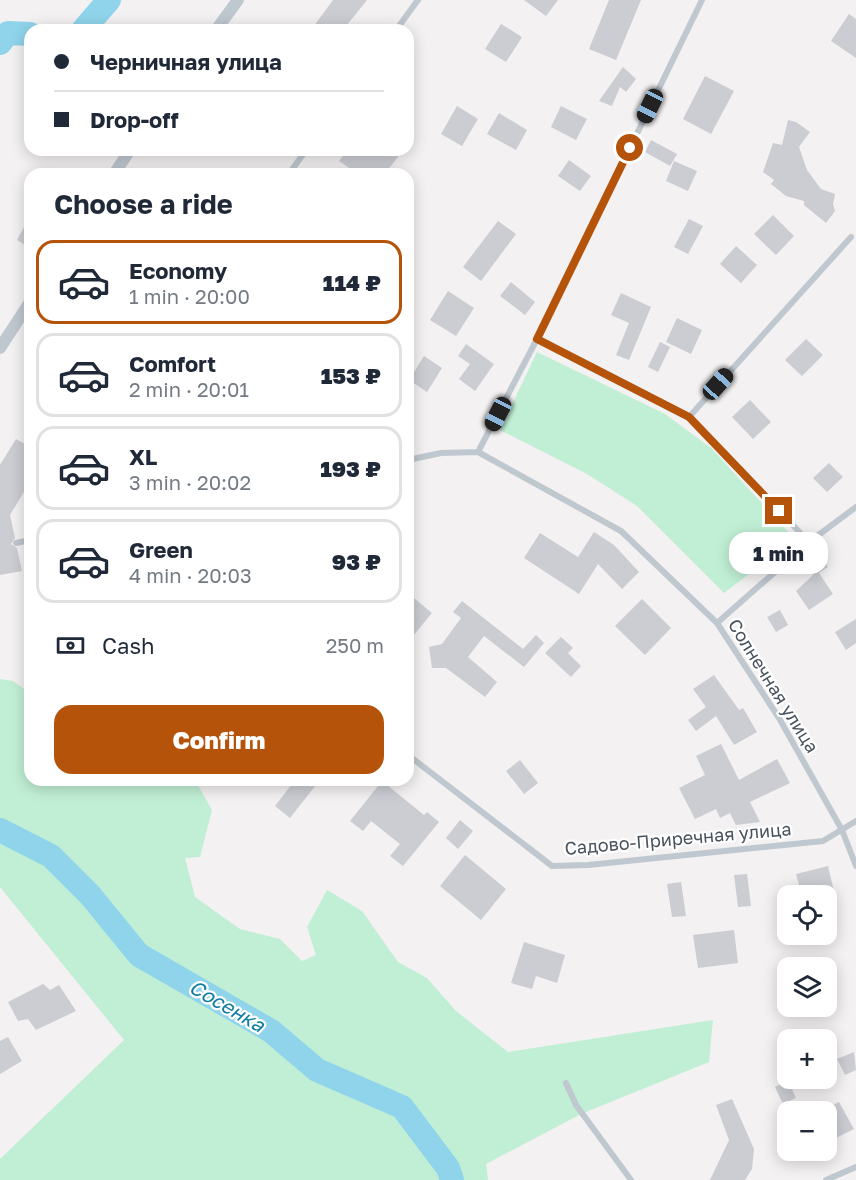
<!DOCTYPE html>
<meta charset="utf-8">
<style>
:root{--surface:#fff;--page:#f6f6f7;--text:#1f2937;--muted:#747a83;--line:#e0e1e3;--accent:#b45309}
body{margin:0;font-family:"Golos Text",sans-serif;background:var(--page);color:var(--text);height:100vh;display:flex;flex-direction:column;font-size:22px;white-space:nowrap}
*{box-sizing:border-box;margin:0}
p{font-size:20px;color:var(--muted)}
.icon{flex:none;width:33px;height:33px;fill:none;stroke:currentColor;stroke-width:2;stroke-linecap:round;stroke-linejoin:round}
.map{position:relative;flex:1;overflow:hidden}
.drawer{position:absolute;left:24px;top:168px;width:390px;height:618px;display:flex;flex-direction:column;background:var(--surface);border-radius:18px;box-shadow:0 3px 15px #0003}
.drawer>*{flex:none}
.hud{position:absolute;left:24px;top:24px;width:390px;height:132px;border-radius:18px;box-shadow:0 3px 15px #0003;display:grid;align-content:center;height:132px;padding:0 30px;background:var(--surface)}
.tools{position:absolute;left:777px;top:885px;display:grid;gap:12px}
.tools a{display:grid;place-items:center;width:60px;height:60px;border-radius:12px;background:var(--surface);box-shadow:0 3px 15px #0003;font-size:30px}
.end{position:absolute;width:27px;height:27px;margin:-14px;border:8px solid #b45309;background:#fff;box-shadow:0 0 0 3px #fff}
.from{border-radius:50%}
.bubble{position:absolute;height:42px;border-radius:18px;background:var(--surface);box-shadow:0 3px 15px #0003;font-size:20px;font-weight:800;line-height:42px;text-align:center}
.car{position:absolute;width:18px;height:36px;margin:-18px -9px;border-radius:8px;box-shadow:0 0 4px 2px #0007;background:linear-gradient(#222 24%,#8ab4d8 0 40%,#222 0 76%,#8ab4d8 0 86%,#222 0)}
.hud b{display:flex;align-items:center;gap:21px;height:57px;font-size:22px}
.hud b+b{border-top:2px solid var(--line)}
.hud i{width:15px;height:15px;background:var(--text)}
ul{padding:0;list-style:none}
li{display:flex;align-items:center;gap:18px;height:84px;margin:0 12px 9px;padding:0 18px;border:3px solid var(--line);border-radius:18px}
li div{flex:1}
li b{display:block;font-size:22px}
li em{font-style:normal;font-weight:800}
li.selected{border-color:var(--accent)}
li>.icon{width:54px;height:54px;stroke-width:1.5}
h2{padding:0 30px;font-size:27px;line-height:72px}
.pay{display:flex;align-items:center;gap:15px;height:66px;padding:0 30px;font-size:22px}
.pay p{margin-inline-start:auto}
.primary-button{display:flex;gap:12px;margin-top:auto;padding:12px 30px}
.primary-button a{flex:1;height:69px;border-radius:18px;background:var(--accent);color:#fff;font-size:24px;font-weight:800;line-height:69px;text-align:center}
.map>svg:first-child{display:block}
.green{fill:#c1efd5}
.lines{fill:none;stroke-linecap:round;stroke-linejoin:round}
.river{stroke:#8fd4eb;stroke-width:24}
.building{fill:#cbcdd3}
.service{stroke:#bfc7cf;stroke-width:6}
.minor{stroke:#bfc7cf;stroke-width:12}
.route{stroke:#b45309;stroke-width:8}
.labels{text-anchor:middle;stroke-width:4.5;stroke-linejoin:round;paint-order:stroke}
.street-label{font-size:18px;fill:#49535e;stroke:#fff}
.water-label{font-size:20px;font-style:italic;fill:#107da2;stroke:#fff}
</style>
<div class="map">
<svg width="856" height="1180" viewBox="0 0 856 1180">
<rect width="100%" height="100%" fill="#f3f1f1"/>
<path class="green" d="M537,352L665,414L711,448L795,539L724,593L637,506L587,474L500,430Z
M0,679L13,681L30,693V780H195L212,810L200,857L185,858L195,897L240,929L280,939L302,961L316,955L307,927L327,890L362,911L398,962L427,978L456,1011L508,1052L713,1020L709,1062L581,1114L486,1164L488,1180H0V1159L124,1040L0,887Z"/>
<g class="lines">
<path class="river" d="M83,30L109,0
M0,43L8,33L30,34
M0,830L51,856L90,895L139,955L271,1031L317,1070L402,1107L448,1168L452,1180"/>
</g>
<path class="building" d="M333,0H367L343,30H311Z
M524,0H558L546,16Z
M609,0H641L616,60L589,49Z
M849,14L856,19V58L831,41Z
M501,24L522,37L506,62L485,49Z
M623,67L636,79L626,92L620,87L612,106L599,101Z
M705,76L734,91L711,134L683,119Z
M457,106L478,119L462,146L441,134Z
M561,106L587,119L576,140L551,127Z
M499,113L527,130L516,150L487,134Z
M788,120L796,122L810,132L799,147L807,170L821,189L835,194L833,204L835,211L826,223L804,205V201L786,196L771,184L774,180L763,172L773,143L782,145Z
M651,140L677,154L670,166L645,152Z
M347,150H403L385,174H358L339,161Z
M569,160L591,176L580,191L558,176Z
M674,161L697,171L688,191L666,181Z
M773,215L794,236L776,255L754,234Z
M30,216V248L17,240Z
M689,219L703,226L688,254L674,247Z
M498,221L516,234L481,281L463,267Z
M736,246L757,265L741,283L720,264Z
M511,282L535,302L525,315L500,296Z
M448,291L474,308L456,336L430,320Z
M621,293L651,307L629,360L616,355L629,323L611,315Z
M677,318L702,330L691,354L666,342Z
M806,339L823,355L802,376L785,360Z
M660,342L670,347L658,372L648,367Z
M466,344L494,364L475,391L459,379L470,364L458,356Z
M424,356L442,368L427,392L409,380Z
M750,400L771,422L753,439L732,417Z
M16,439L30,447V482L10,515L15,538L11,544L17,548L22,571L0,575V465Z
M829,463L843,477L827,492L813,478Z
M594,532L614,545L639,572L622,589L598,564L579,594L524,558L540,533L578,557Z
M820,555L828,567L819,573L833,594L809,610L796,591L813,575L806,564Z
M408,593L432,613L408,642Z
M642,599L671,628L645,655L615,626Z
M462,601L523,649L536,635L544,643L524,667L484,636L468,657L497,682L485,697L446,668H432L429,647L442,644L461,618L453,612Z
M780,610L788,625L776,632L767,617Z
M856,619V643L846,650L835,632Z
M561,637L573,648L568,653L581,666L571,677L545,653Z
M714,675L739,710L743,708L757,732L734,745L716,716L696,731L688,720L706,707L693,689Z
M721,744L739,780L777,759L790,783L750,802L760,822L736,825L730,813L720,818L716,809L695,819L679,788L705,775L696,756Z
M520,760L538,783L524,794L506,771Z
M295,780H310L316,785L290,818L275,806Z
M382,781L424,815L427,812L439,822L403,866L390,856L400,844L371,821L363,831L350,821Z
M460,820L473,831L458,849L446,838Z
M465,855L506,889L481,920L440,886Z
M828,866L835,896H802L796,874Z
M747,874L751,906L738,907L734,875Z
M681,882L686,916L672,917L667,884Z
M734,930L738,963L698,968L693,935Z
M524,942L565,955L557,983L536,976L532,989L511,983Z
M43,984L50,990L59,985L76,1011L36,1030L28,1019L18,1021L8,1002Z
M8,1037L22,1061L0,1074V1041Z
M854,1052L856,1070L845,1075L837,1059Z
M788,1081L796,1098L783,1104L775,1087Z
M732,1099L754,1149L752,1169L745,1180H710L729,1140L716,1105Z
M839,1102L854,1129L826,1143V1108Z"/>
<g class="lines">
<path class="service" d="M396,30L418,0
M289,174L306,150
M537,339L689,417L809,542
M689,417L851,237
M478,452L537,339L702,0
M408,460L441,453L478,452L621,531L717,623L779,718L842,830L856,866
M16,543L30,540
M717,623L809,542L856,507
M408,755L552,866L588,865L823,841L856,821
M566,1083L576,1105L631,1180
M826,1180L856,1167"/>
<path class="minor" d="M216,30L238,0
M114,174L130,150
M0,348L30,302"/>
</g>
<g class="lines">
<path class="route" d="M630,148L537,339L689,417L779,511"/>
</g>
<g class="labels">
<g class="street-label">
<text transform="translate(773 686) rotate(58)" y="6">Солнечная улица</text>
<text transform="translate(678 839) rotate(-5)" y="6">Садово-Приречная улица</text>
</g>
<g class="water-label">
<text transform="translate(227 1006) rotate(30)" y="7">Сосенка</text>
</g>
</g>
</svg>
<div class="tools">
<a><svg class="icon" aria-label="locate" viewBox="0 0 24 24"><circle cx="12" cy="12" r="6"/><path d="M12 2v4M12 18v4M2 12h4M18 12h4"/></svg></a>
<a><svg class="icon" aria-label="layers" viewBox="0 0 24 24"><path d="M12 4l9 5-9 5-9-5zM3 14l9 5 9-5"/></svg></a>
<a>+</a>
<a>−</a>
</div>
<i class="end from" style="left:630px;top:148px"></i>
<i class="end" style="left:779px;top:511px"></i>
<div class="bubble" style="left:729px;top:532px;width:99px">1 min</div>
<i class="car" style="left:650px;top:106px;rotate:206deg"></i>
<i class="car" style="left:718px;top:384px;rotate:42deg"></i>
<i class="car" style="left:498px;top:414px;rotate:207deg"></i>
<div class="hud">
<b><i class="from"></i>Черничная улица</b>
<b><i></i>Drop-off</b>
</div>
<section class="drawer">
<h2>Choose a ride</h2>
<ul>
<li class="selected"><svg class="icon" aria-label="car" viewBox="0 0 24 24"><path d="M5 17H2v-5l4-1 3-4h7l3 4 3 1v5h-3M9 17h6M6 11h13"/><circle cx="7" cy="17" r="2"/><circle cx="17" cy="17" r="2"/></svg><div><b>Economy</b><p>1 min · 20:00</p></div><em>114 ₽</em></li>
<li><svg class="icon" aria-label="car" viewBox="0 0 24 24"><path d="M5 17H2v-5l4-1 3-4h7l3 4 3 1v5h-3M9 17h6M6 11h13"/><circle cx="7" cy="17" r="2"/><circle cx="17" cy="17" r="2"/></svg><div><b>Comfort</b><p>2 min · 20:01</p></div><em>153 ₽</em></li>
<li><svg class="icon" aria-label="car" viewBox="0 0 24 24"><path d="M5 17H2v-5l4-1 3-4h7l3 4 3 1v5h-3M9 17h6M6 11h13"/><circle cx="7" cy="17" r="2"/><circle cx="17" cy="17" r="2"/></svg><div><b>XL</b><p>3 min · 20:02</p></div><em>193 ₽</em></li>
<li><svg class="icon" aria-label="car" viewBox="0 0 24 24"><path d="M5 17H2v-5l4-1 3-4h7l3 4 3 1v5h-3M9 17h6M6 11h13"/><circle cx="7" cy="17" r="2"/><circle cx="17" cy="17" r="2"/></svg><div><b>Green</b><p>4 min · 20:03</p></div><em>93 ₽</em></li>
</ul>
<div class="pay"><svg class="icon" aria-label="cash" viewBox="0 0 24 24"><path d="M3 7h18v10H3z"/><circle cx="12" cy="12" r="2"/></svg>Cash<p>250 m</p></div>
<div class="primary-button"><a>Confirm</a></div>
</section>
</div>
